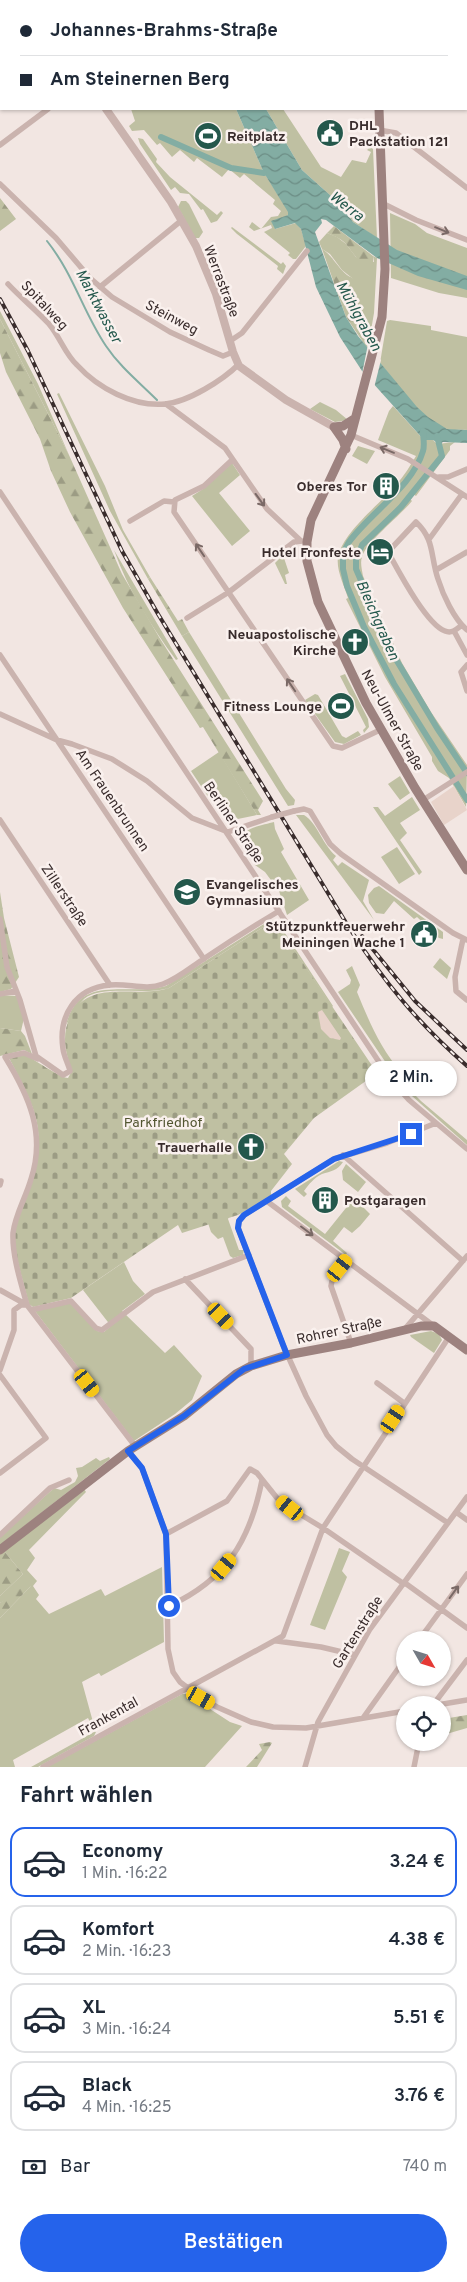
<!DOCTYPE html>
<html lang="de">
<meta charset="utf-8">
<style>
:root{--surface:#fff;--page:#f2f2f3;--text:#1f2937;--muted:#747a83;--line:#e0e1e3;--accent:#2563eb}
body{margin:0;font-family:Overpass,sans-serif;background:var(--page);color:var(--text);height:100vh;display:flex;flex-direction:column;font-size:19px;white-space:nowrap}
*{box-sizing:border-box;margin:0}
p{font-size:16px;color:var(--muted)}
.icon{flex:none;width:28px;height:28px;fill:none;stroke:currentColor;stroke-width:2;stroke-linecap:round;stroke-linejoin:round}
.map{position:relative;height:1767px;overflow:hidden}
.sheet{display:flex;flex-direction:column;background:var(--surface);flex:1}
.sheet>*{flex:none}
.guide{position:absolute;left:0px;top:0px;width:468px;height:110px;box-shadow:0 1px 4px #0004;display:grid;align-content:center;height:110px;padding:0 20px;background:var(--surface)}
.needle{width:32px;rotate:129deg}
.tools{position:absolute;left:396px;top:1631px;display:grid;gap:10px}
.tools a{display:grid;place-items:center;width:55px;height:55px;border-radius:50%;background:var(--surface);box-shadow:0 1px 4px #0004;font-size:25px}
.end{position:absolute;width:22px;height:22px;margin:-11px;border:6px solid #2563eb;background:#fff;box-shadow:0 0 0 2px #fff}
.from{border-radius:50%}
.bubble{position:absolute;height:35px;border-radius:18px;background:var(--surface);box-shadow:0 1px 4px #0004;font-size:16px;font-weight:600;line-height:35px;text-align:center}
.car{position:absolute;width:15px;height:30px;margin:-15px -8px;border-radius:6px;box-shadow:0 0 4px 1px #0007;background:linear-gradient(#f5c518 24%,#345 0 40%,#f5c518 0 76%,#345 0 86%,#f5c518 0)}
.guide b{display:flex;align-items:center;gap:18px;height:48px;font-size:19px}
.guide b+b{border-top:1px solid var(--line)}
.guide i{width:12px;height:12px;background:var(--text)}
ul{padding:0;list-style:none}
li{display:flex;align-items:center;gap:15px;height:70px;margin:0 10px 8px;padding:0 10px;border:2px solid var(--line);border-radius:15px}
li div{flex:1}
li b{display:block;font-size:19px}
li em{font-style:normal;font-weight:600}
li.current{border-color:var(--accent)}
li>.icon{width:45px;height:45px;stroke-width:1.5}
h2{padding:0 20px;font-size:22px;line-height:60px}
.pay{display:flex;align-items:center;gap:12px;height:55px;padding:0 20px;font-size:19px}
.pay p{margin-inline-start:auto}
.cta{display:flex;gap:10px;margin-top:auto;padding:10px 20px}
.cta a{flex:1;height:58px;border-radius:30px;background:var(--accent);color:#fff;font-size:20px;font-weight:600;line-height:58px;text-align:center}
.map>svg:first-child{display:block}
.green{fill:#bfc0a2}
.forest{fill:url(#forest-firs)}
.cemetery{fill:url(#cemetery-stones)}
.plaza{fill:#e8d3ca}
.water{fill:url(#water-waves)}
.pier{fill:#f2e6e2}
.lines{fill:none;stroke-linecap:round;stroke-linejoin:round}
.stream{stroke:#83ada3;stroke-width:2}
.canal{stroke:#83ada3;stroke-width:6}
.minor{stroke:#cab3ae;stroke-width:5.5}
.tertiary{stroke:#cab3ae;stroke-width:8}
.secondary{stroke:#9d827f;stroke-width:9}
.rail-casing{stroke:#392c2c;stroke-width:4}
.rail{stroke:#faf1ee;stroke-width:2;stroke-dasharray:5.5;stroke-linecap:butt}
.minor-bridge{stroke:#cab3ae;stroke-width:5.5}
.oneway{stroke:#7a6966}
.route{stroke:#2563eb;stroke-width:6}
.labels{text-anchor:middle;stroke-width:5;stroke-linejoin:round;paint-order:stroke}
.poi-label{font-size:14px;font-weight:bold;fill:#392c2c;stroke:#faf1ee;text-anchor:end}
.street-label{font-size:14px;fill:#392c2c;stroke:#faf1ee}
.park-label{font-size:14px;fill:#525531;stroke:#faf1ee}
.water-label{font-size:15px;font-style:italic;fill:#24584c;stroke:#faf1ee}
</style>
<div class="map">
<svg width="467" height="1767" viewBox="0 0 467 1767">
<defs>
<pattern id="forest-firs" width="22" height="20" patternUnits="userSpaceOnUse" patternTransform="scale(1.25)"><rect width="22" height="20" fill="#bfc0a2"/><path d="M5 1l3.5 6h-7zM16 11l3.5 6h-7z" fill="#9c9c84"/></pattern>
<pattern id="cemetery-stones" width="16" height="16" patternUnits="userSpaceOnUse" patternTransform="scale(1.25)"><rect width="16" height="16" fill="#bfc0a2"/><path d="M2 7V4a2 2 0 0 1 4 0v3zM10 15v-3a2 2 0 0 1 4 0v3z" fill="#9c9c84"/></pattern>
<pattern id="water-waves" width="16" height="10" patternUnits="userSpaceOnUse" patternTransform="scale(1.25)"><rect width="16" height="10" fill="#83ada3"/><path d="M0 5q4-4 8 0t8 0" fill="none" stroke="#6c8d85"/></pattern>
</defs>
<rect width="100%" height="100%" fill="#f2e6e2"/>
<path class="green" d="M56,0H244V1Z
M131,109H236L264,173L289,212L288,215L275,229L296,223L301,229L306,246L296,259H293L288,255L290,253L264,232L272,228L271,225L254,231L249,227L252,222L261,229L271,217L278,216L281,211L273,204L275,200L244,174L240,178L229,169L222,177L197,158L194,162L180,150L172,157L160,143L157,145L144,130L132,131L129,126L135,121Z
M266,109H283L321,167L341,177L352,160L366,163L371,152L367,150L370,147L373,149L377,238L353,222L340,204L302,170Z
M138,138L143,139L157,159L156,162L170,177L217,215L221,211L223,213L217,221L211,223L203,209L201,210L189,194L180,193L175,187L171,190L140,144Z
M181,201H186L189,204L203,232L199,238H195L178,207Z
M390,213L415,224L427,233L467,248V298L439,293L391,278Z
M232,227L281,264L283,262L286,266L283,274L277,269L278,266L237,234L231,228Z
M327,233L337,237L346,244L356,257L374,262L373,256L377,258L374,313L368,348L365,345L367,338L359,320L357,287L352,278L342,270L330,254L322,249L319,242Z
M0,311L38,384L69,455L0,319Z
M390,320L431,326V330L467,337V430C461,429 454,431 447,429C423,422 396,382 380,363L387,321Z
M59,393L105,486L123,530L150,577L148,579L110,511L57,394Z
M320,402L336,410L348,420L335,422L310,409Z
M393,406L423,439L433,440L437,444L455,442L450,446V450L416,496L413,494L410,499L412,501C401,515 366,542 362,557C360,563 362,570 363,576L402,663L431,712L467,765L466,807L449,778L438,771L432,761V757L385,677L346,599L348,598C344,585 336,570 338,557C343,532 380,504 396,485C404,476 410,466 416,456L378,440L389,411Z
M358,446L375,451L367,464L352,456Z
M232,463L240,475L219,493L250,531L232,546L192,496L203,489Z
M114,550L178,659L176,660C151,626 128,590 114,550Z
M283,555L289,573L285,575L287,584H285L275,563Z
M189,632L286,789L295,800L294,805L288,806L182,636Z
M345,674L368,719L369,727L364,733L363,730L366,727L340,676Z
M315,694L318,695L342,736L346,738L358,731L361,735L344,744L335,742L305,700Z
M219,752L257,815L228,821L209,798L191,771Z
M400,776L410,793L400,800L388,784Z
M412,797L420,810L400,823L407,833L400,840L422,872L419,875L373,807H378L385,816Z
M296,815H304C318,824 322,844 336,856L333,860L338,866L342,862L369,880L363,901L374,920Z
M274,822L275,829L284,849L281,852L309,900L287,915L279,891L265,872L255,865L240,841C242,827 264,825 274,822Z
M397,847L415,874L399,884L381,857Z
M379,886L443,932V939L439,938L417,917L414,919L394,901L384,914L376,913L369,903L368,895L374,888Z
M270,920H274L169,988C145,996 102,984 84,999C77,1006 71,1017 66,1025C79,972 129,997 166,986Z
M279,924L333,1006L332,1007L278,926Z
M440,958L451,968L447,979L433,967Z
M352,966L360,985L357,992C369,1021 380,1048 401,1072L398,1078L421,1101L467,1140V1145L403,1088L338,992L350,984L351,980L346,970Z
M0,995L17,996L24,1018L21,1031L0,1028Z
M339,1161L343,1162C337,1171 331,1171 322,1174C314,1178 309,1184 304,1191L307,1194L304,1197L295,1189Z
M346,1164L366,1182L358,1192L343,1180L342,1171Z
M286,1196L291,1201L288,1206L325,1234L354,1198L370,1214L360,1226L352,1233L344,1227L333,1241L347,1253L346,1255L282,1207L281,1201Z
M229,1216L228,1219L239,1250H244L243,1255L233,1258L230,1256L223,1237L218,1239L211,1232L208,1223Z
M124,1262L133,1281L145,1294L122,1311L165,1353L174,1345L202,1376L192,1400L175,1414L134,1441L35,1311L68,1303L73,1305L97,1331L104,1332L111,1326L83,1290Z
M431,1331L439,1334L442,1340L434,1353L411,1337L410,1335Z
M109,1457L110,1459L0,1545V1537L54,1488L61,1490L75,1482L78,1476L76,1468L82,1467L96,1458L100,1461Z
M84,1489L86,1492L29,1550L35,1558L27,1570L37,1581L33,1586L39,1595L36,1599L49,1614L101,1589L105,1596L162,1567L164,1642L101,1676L99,1673L82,1682L93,1722L91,1724L88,1718L13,1760L15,1767H0V1618L31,1586L0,1603V1596L23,1574L4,1551Z
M339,1548L350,1552L342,1571L347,1577L325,1630L310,1625Z
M182,1694H187L230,1722L242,1726L205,1767H47Z
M94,1731L96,1732L94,1736L38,1767H31L94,1732Z"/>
<path class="forest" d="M0,198L16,219L0,231Z
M334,226L373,256V265C358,265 354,253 345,243C340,238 334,236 327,233Z
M322,249C333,256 337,267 347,275C350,277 354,278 356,282C364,297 353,321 368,330L365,345L346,317Z
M0,319L69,455L122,574L159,637L263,801L258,810L261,815H257L203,727L200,728L123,608L70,512L51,471L40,439L6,372L0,353Z
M150,577L178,621L182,619L189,632L182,636L148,579Z
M0,892L4,918L19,977L11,989L0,992Z
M0,1028L21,1031L25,1036L32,1054L24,1050L0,1056Z
M4,1551L23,1574L0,1596V1554Z
M26,1584L31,1586L0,1618V1603Z
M467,1715V1728L443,1735V1719Z
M270,1742L272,1743L257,1767H246L262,1750L259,1744Z"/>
<path class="cemetery" d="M274,920L377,1073L314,1118L284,1154L292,1164L271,1191V1197L238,1215L182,1233L178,1225L71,1298L33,1307L29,1304C24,1284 17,1264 15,1244C13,1226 22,1209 28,1192C49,1133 37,1111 9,1058L24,1054C33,1059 61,1078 68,1078L72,1071C65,1052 61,1034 71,1015C91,978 136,999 169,988Z"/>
<path class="plaza" d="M454,786L467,810L444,825L431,802Z
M322,1010L341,1038L340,1040L330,1038L321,1029L318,1012Z"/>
<path class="water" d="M236,109H266L302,170L340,204L353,222L397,250L467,276V290L418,276L377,258L326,220L321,219L322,223L315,232L346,317L358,336L417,407L428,417L447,429L467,430V443L443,442L440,444L433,440H424L362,371L340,337L316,287L301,229L295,223L275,229L271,221L288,215V212L264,173Z"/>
<path class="pier" d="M368,344L381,360L374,388L362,374Z"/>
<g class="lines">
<path class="stream" d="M47,241C74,275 83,312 106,346C120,367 139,382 157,400"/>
<path class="canal" d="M161,137L231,168L264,173
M423,431C423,438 425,445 423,451C413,486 370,513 349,542L343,553V569L347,586L364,627L394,684L467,800
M437,436L442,456L401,507L362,545L356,560V569L394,656L437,728L467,773"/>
<path class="minor" d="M0,37L1,39
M466,40H467
M379,130L396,133L467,188
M0,145L48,109
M0,184L56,238L90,278L112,297L170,332L209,350L223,356L233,352
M382,203L416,220L467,240
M8,284C21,298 36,310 49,324C60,337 65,354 77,365C98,388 133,407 165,404C188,402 223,380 239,364
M100,287L182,220
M230,341L242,333L307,251
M166,404L225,448L267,509L300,540
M351,435L408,459L467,497
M232,460L204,486L175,500L174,512L333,746L342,748L380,730
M439,477H448L467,469
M0,492L391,1080L409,1100L467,1149
M130,521L164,501L174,502
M430,538L462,494
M436,570L467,552
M187,618L229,592L294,542L302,541
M462,625C457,629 452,634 445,631C426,624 398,570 388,552L416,522C435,540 430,555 438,579C443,595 454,619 467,630
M454,631L467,655
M0,655L204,959
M467,665L461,672L467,691
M0,714L57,740L72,744L112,759L147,781L192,818L228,832
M423,800L467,772
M294,811L304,809L310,811L330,844L341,854L453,933L467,940
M0,820L110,985
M228,832L272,817
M0,919L7,967L20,1000L36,1056L63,1075L70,1071C68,1063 64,1057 63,1049C58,1016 75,988 110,985C129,983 145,991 163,984C179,978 191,967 205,958C229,942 254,926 279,911
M463,939L455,977L456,991L467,1000
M0,994L16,991
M38,1059L24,1053L5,1057C29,1096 46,1134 31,1179C26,1197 15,1215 13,1233C12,1256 21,1283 27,1305L135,1446
M436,1123L387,1143L334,1159L244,1215L239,1221L238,1228L283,1345L306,1396L327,1435L336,1446L352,1459L448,1523
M343,1155L463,1261
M0,1185L1,1181
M268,1202L434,1326
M347,1260L332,1281L331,1286L351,1343
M185,1279L251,1349V1366
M0,1290L27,1305
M31,1310L71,1301L96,1328L102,1330L153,1292L249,1255
M404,1330L467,1256
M0,1370L14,1330V1310L21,1305H27
M0,1375L46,1438L0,1473
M377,1383L404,1403
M128,1451L142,1468L166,1534L168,1649L173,1672L180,1682L201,1698L217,1707L251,1722L273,1727L306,1728L405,1711
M456,1512L467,1520
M166,1534L227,1501L250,1469L257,1473L277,1498L290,1508L323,1528L404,1584
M0,1535L50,1488L69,1480
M405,1583L467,1628
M169,1606C226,1580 250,1541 262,1480
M419,1640L467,1574
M277,1641L321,1647L355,1655
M433,1705L467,1660
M437,1705L467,1700
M363,1718L405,1659
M43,1767L283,1636L323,1528L449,1337
M305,1767L318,1722L370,1629L467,1497
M414,1767L419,1742"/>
<path class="tertiary" d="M52,0L53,1
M106,109L171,202L196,246L216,294L233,352L239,366L286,400L334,427"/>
<path class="secondary" d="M376,0V1
M379,109L385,269L382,317L351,435L311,520L307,542V561L318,602L366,703L415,788L467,870
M334,427L343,440L346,449
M334,427L343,426L354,419
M0,1550L128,1451L184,1416L236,1374L251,1366L287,1355L351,1343L421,1326H434L467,1350"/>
<g class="rail-casing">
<path id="rail" d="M0,299L28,351L122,551L158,614L348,926C384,982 417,1022 467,1066
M362,936L415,1001L467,1050"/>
</g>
<use href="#rail" class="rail"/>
<path class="minor-bridge" d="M272,817L294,811"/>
</g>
<defs><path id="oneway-shaft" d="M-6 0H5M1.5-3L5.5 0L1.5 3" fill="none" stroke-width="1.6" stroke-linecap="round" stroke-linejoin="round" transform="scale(1.25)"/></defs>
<g class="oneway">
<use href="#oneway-shaft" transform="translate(442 230) rotate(22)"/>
<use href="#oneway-shaft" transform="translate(387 450) rotate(-158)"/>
<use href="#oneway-shaft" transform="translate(260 500) rotate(54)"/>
<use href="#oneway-shaft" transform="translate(200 550) rotate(-124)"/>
<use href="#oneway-shaft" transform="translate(291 685) rotate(-124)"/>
<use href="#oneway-shaft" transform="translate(307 1231) rotate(37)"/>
<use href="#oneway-shaft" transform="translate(454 1592) rotate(-54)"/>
</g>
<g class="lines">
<path class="route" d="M169,1606L166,1534L142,1468L128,1451L184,1416L244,1369L287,1355L238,1228L239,1221L244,1215L334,1159L411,1134"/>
</g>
<defs>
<g id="civic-disc" transform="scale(1.4375)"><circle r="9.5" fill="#24584c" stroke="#faf1ee"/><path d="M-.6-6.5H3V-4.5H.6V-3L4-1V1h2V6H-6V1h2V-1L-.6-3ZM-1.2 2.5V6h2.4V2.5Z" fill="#fff"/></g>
<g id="stadium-disc" transform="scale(1.4375)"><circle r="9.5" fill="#24584c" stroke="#faf1ee"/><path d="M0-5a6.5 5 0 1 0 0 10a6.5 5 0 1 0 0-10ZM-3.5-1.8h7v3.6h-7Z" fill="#fff"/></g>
<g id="building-disc" transform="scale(1.4375)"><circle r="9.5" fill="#24584c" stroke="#faf1ee"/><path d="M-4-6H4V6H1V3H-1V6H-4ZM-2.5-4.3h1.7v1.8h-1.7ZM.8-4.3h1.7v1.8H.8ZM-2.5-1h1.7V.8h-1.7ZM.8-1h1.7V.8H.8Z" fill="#fff"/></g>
<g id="hotel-disc" transform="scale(1.4375)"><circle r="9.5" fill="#24584c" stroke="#faf1ee"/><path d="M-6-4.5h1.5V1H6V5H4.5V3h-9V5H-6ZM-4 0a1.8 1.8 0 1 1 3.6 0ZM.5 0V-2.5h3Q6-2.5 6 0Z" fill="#fff"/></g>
<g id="church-disc" transform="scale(1.4375)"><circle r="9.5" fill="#24584c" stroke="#faf1ee"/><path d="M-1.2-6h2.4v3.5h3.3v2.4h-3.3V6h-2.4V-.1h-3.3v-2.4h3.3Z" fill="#fff"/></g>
<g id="school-disc" transform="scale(1.4375)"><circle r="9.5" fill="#24584c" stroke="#faf1ee"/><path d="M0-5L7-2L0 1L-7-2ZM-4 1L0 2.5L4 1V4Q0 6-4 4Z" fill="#fff"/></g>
</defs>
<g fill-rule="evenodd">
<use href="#civic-disc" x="330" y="133"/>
<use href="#stadium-disc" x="208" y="136"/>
<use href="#building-disc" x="386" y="486"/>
<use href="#hotel-disc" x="380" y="552"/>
<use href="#church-disc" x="355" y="642"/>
<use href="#stadium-disc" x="341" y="706"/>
<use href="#school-disc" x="187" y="892"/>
<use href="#civic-disc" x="424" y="934"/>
<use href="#church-disc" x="251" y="1147"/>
<use href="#building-disc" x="325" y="1200"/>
</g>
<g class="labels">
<g class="poi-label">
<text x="349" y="130" text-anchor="start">DHL<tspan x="349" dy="16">Packstation 121</tspan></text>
<text x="227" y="141" text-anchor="start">Reitplatz</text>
<text x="367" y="491">Oberes Tor</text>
<text x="361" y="557">Hotel Fronfeste</text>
<text x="336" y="639">Neuapostolische<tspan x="336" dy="16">Kirche</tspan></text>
<text x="322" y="711">Fitness Lounge</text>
<text x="206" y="889" text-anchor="start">Evangelisches<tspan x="206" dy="16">Gymnasium</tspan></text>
<text x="405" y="931">Stützpunktfeuerwehr<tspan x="405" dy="16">Meiningen Wache 1</tspan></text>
<text x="232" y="1152">Trauerhalle</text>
<text x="344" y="1205" text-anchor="start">Postgaragen</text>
</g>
<g class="street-label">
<text transform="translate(222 281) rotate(69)" y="5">Werrastraße</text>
<text transform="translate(45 305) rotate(47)" y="5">Spitalweg</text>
<text transform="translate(172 317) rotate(28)" y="5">Steinweg</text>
<text transform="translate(393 720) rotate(61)" y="5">Neu-Ulmer Straße</text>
<text transform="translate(113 800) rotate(56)" y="5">Am Frauenbrunnen</text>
<text transform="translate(234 822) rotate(56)" y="5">Berliner Straße</text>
<text transform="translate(65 895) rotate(56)" y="5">Zillerstraße</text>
<text transform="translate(339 1330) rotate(-12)" y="5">Rohrer Straße</text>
<text transform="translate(357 1632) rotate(-58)" y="5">Gartenstraße</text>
<text transform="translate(108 1716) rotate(-29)" y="5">Frankental</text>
</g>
<g class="park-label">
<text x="163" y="1127">Parkfriedhof</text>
</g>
<g class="water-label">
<text transform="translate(347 206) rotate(38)" y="5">Werra</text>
<text transform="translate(99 306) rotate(62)" y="5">Marktwasser</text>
<text transform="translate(359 316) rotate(61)" y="5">Mühlgraben</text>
<text transform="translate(378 620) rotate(66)" y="5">Bleichgraben</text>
</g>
</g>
</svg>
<div class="tools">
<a><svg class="needle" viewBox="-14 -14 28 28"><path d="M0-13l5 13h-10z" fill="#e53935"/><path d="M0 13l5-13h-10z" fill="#747a83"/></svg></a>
<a><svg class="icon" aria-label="locate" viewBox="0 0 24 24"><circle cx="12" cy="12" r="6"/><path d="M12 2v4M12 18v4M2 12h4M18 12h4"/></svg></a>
</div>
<i class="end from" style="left:169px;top:1606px"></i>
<i class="end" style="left:411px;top:1134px"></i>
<div class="bubble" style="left:365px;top:1061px;width:92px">2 Min.</div>
<i class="car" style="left:340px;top:1268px;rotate:39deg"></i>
<i class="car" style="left:221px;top:1316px;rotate:137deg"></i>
<i class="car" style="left:87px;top:1383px;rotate:142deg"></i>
<i class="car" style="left:393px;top:1419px;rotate:34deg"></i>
<i class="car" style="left:290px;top:1508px;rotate:309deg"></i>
<i class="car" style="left:224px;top:1567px;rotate:40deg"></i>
<i class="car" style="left:201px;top:1698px;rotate:119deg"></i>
<div class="guide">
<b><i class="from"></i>Johannes-Brahms-Straße</b>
<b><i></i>Am Steinernen Berg</b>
</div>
</div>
<section class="sheet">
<h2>Fahrt wählen</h2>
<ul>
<li class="current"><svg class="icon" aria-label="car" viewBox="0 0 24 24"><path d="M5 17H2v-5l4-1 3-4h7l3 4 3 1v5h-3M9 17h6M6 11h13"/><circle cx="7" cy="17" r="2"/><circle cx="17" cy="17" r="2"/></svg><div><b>Economy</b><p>1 Min. · 16:22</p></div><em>3.24 €</em></li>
<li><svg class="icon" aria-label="car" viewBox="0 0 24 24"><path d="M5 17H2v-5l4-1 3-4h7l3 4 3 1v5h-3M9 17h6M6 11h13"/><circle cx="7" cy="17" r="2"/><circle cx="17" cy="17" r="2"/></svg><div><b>Komfort</b><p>2 Min. · 16:23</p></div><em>4.38 €</em></li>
<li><svg class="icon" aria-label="car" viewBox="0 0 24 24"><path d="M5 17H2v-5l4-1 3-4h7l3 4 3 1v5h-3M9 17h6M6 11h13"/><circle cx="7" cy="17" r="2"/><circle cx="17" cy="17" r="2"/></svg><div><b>XL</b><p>3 Min. · 16:24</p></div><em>5.51 €</em></li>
<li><svg class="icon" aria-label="car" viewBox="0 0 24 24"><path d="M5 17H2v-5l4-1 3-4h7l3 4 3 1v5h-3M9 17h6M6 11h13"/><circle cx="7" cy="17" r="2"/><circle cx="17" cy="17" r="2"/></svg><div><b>Black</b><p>4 Min. · 16:25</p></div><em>3.76 €</em></li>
</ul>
<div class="pay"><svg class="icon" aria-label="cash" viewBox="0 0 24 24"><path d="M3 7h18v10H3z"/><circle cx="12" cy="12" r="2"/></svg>Bar<p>740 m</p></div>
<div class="cta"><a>Bestätigen</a></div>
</section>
